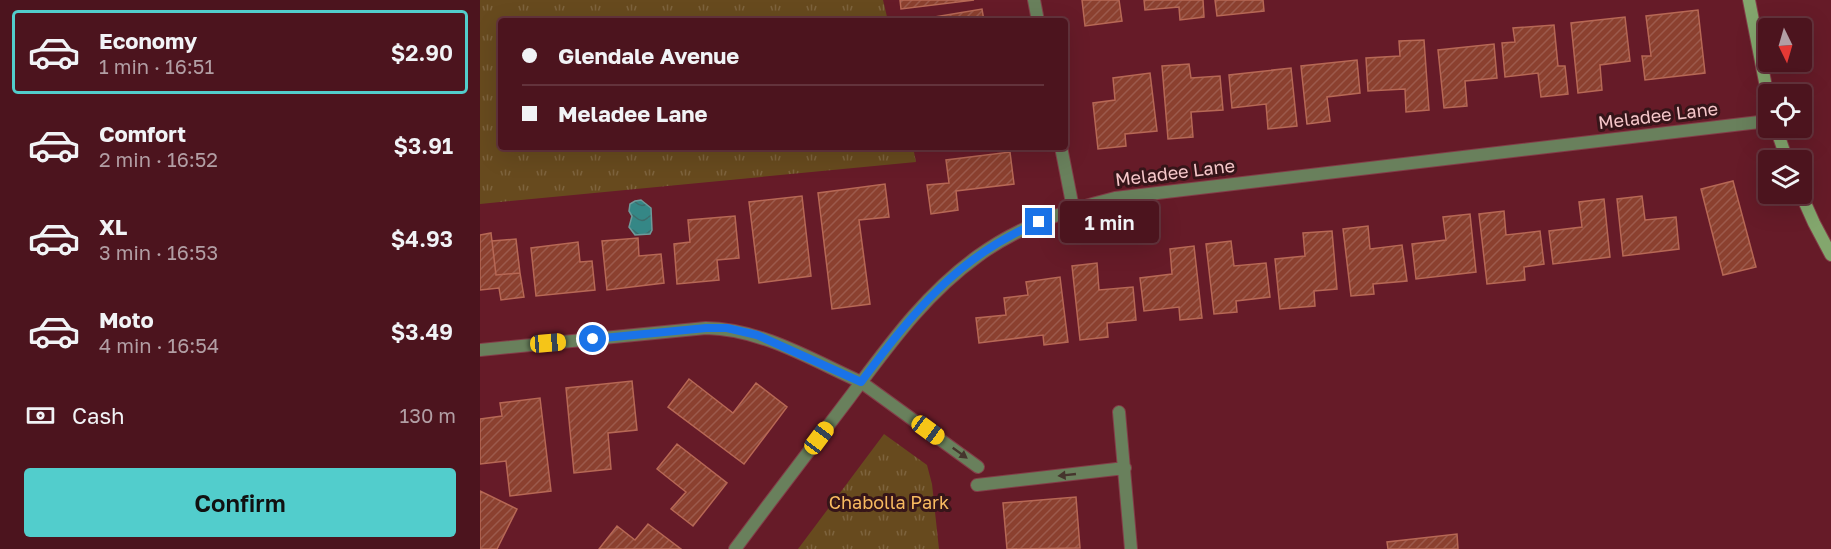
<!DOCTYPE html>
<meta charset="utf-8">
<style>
:root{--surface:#4c141e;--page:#56212b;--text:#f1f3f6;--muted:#b29ea4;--line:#63333c;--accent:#52cdcc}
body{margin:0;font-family:"Golos Text",sans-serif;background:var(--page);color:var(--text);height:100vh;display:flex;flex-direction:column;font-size:22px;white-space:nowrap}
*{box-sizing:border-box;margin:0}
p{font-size:20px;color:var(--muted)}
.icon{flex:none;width:33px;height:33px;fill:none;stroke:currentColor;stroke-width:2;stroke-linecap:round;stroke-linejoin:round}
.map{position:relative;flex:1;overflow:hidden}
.side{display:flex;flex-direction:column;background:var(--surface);width:480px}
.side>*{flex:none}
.guide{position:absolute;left:18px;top:18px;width:570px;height:132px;border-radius:6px;box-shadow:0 6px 24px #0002,0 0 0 2px var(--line);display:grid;align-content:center;height:132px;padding:0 24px;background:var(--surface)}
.needle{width:39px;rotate:175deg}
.buttons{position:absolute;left:1278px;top:18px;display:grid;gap:12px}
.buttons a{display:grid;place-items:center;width:54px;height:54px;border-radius:6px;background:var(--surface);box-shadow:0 6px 24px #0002,0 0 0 2px var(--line);font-size:30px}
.end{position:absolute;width:27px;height:27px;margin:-14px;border:8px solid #1a73e8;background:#fff;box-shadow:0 0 0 3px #fff}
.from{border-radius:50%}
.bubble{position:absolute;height:42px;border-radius:6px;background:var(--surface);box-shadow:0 6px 24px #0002,0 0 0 2px var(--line);font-size:20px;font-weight:600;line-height:42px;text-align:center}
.car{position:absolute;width:18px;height:36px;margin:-18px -9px;border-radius:8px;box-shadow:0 0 4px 2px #0007;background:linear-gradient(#f5c518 24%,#345 0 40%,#f5c518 0 76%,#345 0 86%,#f5c518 0)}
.guide b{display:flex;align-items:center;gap:21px;height:57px;font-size:22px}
.guide b+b{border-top:2px solid var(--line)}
.guide i{width:15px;height:15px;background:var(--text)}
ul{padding:10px 0 0;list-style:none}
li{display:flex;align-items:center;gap:18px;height:84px;margin:0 12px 9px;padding:0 12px;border:3px solid transparent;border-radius:6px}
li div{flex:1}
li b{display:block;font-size:22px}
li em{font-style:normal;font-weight:600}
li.selected{border-color:var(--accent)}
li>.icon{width:54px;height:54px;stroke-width:1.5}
.pay{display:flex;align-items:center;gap:15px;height:66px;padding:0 24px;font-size:22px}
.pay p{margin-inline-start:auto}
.button{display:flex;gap:12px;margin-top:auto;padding:12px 24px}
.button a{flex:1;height:69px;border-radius:6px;background:var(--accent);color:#111;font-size:24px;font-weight:600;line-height:69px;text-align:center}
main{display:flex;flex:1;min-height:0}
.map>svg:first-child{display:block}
.grass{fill:url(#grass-tufts)}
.water{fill:url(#water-waves);stroke:#6f9a9a;stroke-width:1.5}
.building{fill:url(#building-hatch);stroke:#b76855;stroke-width:1.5}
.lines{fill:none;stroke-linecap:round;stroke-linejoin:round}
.lane-casing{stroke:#833d48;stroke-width:14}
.street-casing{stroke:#833d48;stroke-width:14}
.secondary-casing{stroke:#833d48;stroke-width:14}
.lane{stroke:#69805c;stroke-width:12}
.street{stroke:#69805c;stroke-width:12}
.secondary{stroke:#83a66d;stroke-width:12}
.oneway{fill:#45352d}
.route{stroke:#1a73e8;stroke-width:8}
.labels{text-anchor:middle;stroke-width:6;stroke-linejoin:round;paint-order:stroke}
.street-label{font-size:18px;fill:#f6c7ca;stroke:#361519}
.park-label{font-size:18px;fill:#f8ba60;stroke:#361519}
</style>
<main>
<section class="side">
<ul>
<li class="selected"><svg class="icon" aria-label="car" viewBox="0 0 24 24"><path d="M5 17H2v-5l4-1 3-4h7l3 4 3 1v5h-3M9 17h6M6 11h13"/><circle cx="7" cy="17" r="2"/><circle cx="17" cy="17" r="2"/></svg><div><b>Economy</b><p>1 min · 16:51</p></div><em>$2.90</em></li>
<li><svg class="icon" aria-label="car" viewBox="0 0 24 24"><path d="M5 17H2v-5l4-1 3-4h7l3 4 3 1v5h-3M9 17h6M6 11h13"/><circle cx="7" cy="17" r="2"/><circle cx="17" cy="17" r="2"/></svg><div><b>Comfort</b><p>2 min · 16:52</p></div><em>$3.91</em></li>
<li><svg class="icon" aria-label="car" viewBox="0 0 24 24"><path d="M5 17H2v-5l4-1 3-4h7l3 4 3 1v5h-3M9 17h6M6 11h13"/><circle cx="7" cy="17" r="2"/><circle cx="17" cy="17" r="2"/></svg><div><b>XL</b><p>3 min · 16:53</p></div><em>$4.93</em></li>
<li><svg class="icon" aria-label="car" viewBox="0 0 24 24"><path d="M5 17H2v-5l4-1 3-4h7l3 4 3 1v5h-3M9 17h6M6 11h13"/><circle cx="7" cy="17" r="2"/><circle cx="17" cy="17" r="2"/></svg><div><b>Moto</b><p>4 min · 16:54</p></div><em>$3.49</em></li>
</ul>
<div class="pay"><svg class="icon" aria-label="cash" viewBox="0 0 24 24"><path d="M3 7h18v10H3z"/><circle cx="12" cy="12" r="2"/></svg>Cash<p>130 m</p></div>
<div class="button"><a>Confirm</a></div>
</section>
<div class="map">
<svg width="1351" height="549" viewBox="0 0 1351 549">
<defs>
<pattern id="grass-tufts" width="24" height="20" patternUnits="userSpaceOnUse" patternTransform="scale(1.5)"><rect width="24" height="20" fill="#674a1e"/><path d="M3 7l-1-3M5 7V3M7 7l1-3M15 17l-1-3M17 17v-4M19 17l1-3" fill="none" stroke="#7d633d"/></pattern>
<pattern id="water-waves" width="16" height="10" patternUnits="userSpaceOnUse" patternTransform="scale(1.5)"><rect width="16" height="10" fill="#358786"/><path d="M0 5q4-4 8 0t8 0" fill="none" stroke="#3c6d6c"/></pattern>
<pattern id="building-hatch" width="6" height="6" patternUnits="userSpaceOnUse" patternTransform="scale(1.5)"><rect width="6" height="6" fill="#8b402f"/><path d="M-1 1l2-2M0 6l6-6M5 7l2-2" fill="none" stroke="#9c5a4c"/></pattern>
</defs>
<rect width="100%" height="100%" fill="#661b28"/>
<path class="grass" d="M0,0H403L408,21H21V147H433L436,162L0,204Z
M404,434L447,465L452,484L459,549H318Z"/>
<path class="water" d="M161,200L171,208L172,230L170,234L155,235L149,227L152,216L149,211L150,204L155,201Z"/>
<path class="building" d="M420,0H494L421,9Z
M602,0H639L642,21L605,26Z
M664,0H723L724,17L700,20L699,7L665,10Z
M735,0H783L784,11L737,16Z
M502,9L504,21H443V19Z
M1218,10L1225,73L1165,80L1162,56H1171L1166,16Z
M1145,17L1150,61L1120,65L1122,90L1098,93L1091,23Z
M1074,25L1078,66H1085L1088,94L1061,97L1058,73L1025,77L1022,43L1035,42L1033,28Z
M944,40L949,110L926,112L925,89L888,91L886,58L920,56L919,41Z
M1014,44L1017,78L985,81L987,106L964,108L958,50Z
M877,60L880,93L847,97L850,121L827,124L821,66Z
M709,64L711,78L740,76L743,110L711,112L713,137L688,139L682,66Z
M811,68L817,126L788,129L786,104L752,108L749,75Z
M670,73L677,131L645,134L646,146L618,149L613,103L635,100L633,78Z
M530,152L534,184L476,191L478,210L451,214L447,185L469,183L466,160Z
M1253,181L1276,267L1243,275L1221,189Z
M405,184L409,217L379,220L390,304L352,309L338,193Z
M322,196L331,276L279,283L269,202Z
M1162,196L1165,220L1196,217L1199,249L1143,256L1137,199Z
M1124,199L1130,257L1073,264L1069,231L1102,227L1099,202Z
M1024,211L1026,235L1060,231L1064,264L1044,267L1045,280L1007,284L999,214Z
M990,214L996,272L936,279L932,244L966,240L963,217Z
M255,216L259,258L237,260L239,280L197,284L194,244L210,242L208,220Z
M888,226L890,249L922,245L927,281L893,284L894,294L871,296L863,229Z
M852,231L857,289L834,291L835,306L800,309L795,259L825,256L823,233Z
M11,233L16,275L40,273L44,297L21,300L19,288L0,290V235Z
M158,238L159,256L181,254L184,283L127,290L122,241Z
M36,239L40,273L16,275L12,241Z
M751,241L754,266L786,263L790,297L756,301L757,312L734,314L726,244Z
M98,242L100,262L112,261L115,290L56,296L51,248Z
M714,246L722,318L700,320L699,307L664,311L660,278L692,274L690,249Z
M617,263L619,290L653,287L656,320L627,323L628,337L600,340L592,266Z
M580,277L588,342L564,345L563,335L499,343L496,318L526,315L524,298L548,295L546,282Z
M209,379L253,413L276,383L307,407L264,464L188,407Z
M152,381L157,430L128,433L131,469L94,473L86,388Z
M60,398L71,491L30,496L26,461L0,464V419L22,416L20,403Z
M197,444L247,483L213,526L191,509L206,492L177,469Z
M0,491L37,509L17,549H0Z
M596,497L600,548L527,549L523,503Z
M168,524L201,549H119L137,526L155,540Z
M977,534L978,549H908L907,542Z"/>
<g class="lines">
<g class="lane-casing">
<path id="lane" d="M381,382L498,467
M639,412L651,549
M497,485L645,468"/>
</g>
<g class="street-casing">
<path id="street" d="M554,0L558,21
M581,147L593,208
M0,350L226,328C282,329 332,360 381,382
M255,549C293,498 332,447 370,397C409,345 445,294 498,256C539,226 587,210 635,198L1288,121"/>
</g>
<g class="secondary-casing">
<path id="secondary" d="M1269,0L1288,97
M1296,128L1307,160
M1321,194L1334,223L1351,255"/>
</g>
<use href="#lane" class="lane"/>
<use href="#street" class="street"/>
<use href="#secondary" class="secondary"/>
</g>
<defs><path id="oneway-solid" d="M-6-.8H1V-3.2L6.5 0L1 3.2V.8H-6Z" transform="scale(1.5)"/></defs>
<g class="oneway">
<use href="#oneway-solid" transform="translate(480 453) rotate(36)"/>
<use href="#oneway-solid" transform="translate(587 475) rotate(174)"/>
</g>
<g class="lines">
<path class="route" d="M113,339L226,328H247L277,335L381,382C433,313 476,257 559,222"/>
</g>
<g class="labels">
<g class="street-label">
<text transform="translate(1178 116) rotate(-7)" y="6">Meladee Lane</text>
<text transform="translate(695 173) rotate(-7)" y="6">Meladee Lane</text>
</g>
<g class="park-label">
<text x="409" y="509">Chabolla Park</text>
</g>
</g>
</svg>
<div class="buttons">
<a><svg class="needle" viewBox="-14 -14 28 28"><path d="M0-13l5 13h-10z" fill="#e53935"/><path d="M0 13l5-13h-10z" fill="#b29ea4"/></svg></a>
<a><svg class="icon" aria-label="locate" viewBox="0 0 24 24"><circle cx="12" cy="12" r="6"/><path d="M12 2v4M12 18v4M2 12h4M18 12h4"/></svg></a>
<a><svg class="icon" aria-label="layers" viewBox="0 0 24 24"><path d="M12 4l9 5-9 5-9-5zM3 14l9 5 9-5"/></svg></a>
</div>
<i class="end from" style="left:113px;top:339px"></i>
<i class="end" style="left:559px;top:222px"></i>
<div class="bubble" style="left:580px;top:201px;width:99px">1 min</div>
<i class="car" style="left:68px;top:343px;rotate:85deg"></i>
<i class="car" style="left:448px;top:430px;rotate:126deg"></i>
<i class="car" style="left:339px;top:438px;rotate:37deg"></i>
<div class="guide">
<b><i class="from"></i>Glendale Avenue</b>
<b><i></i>Meladee Lane</b>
</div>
</div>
</main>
